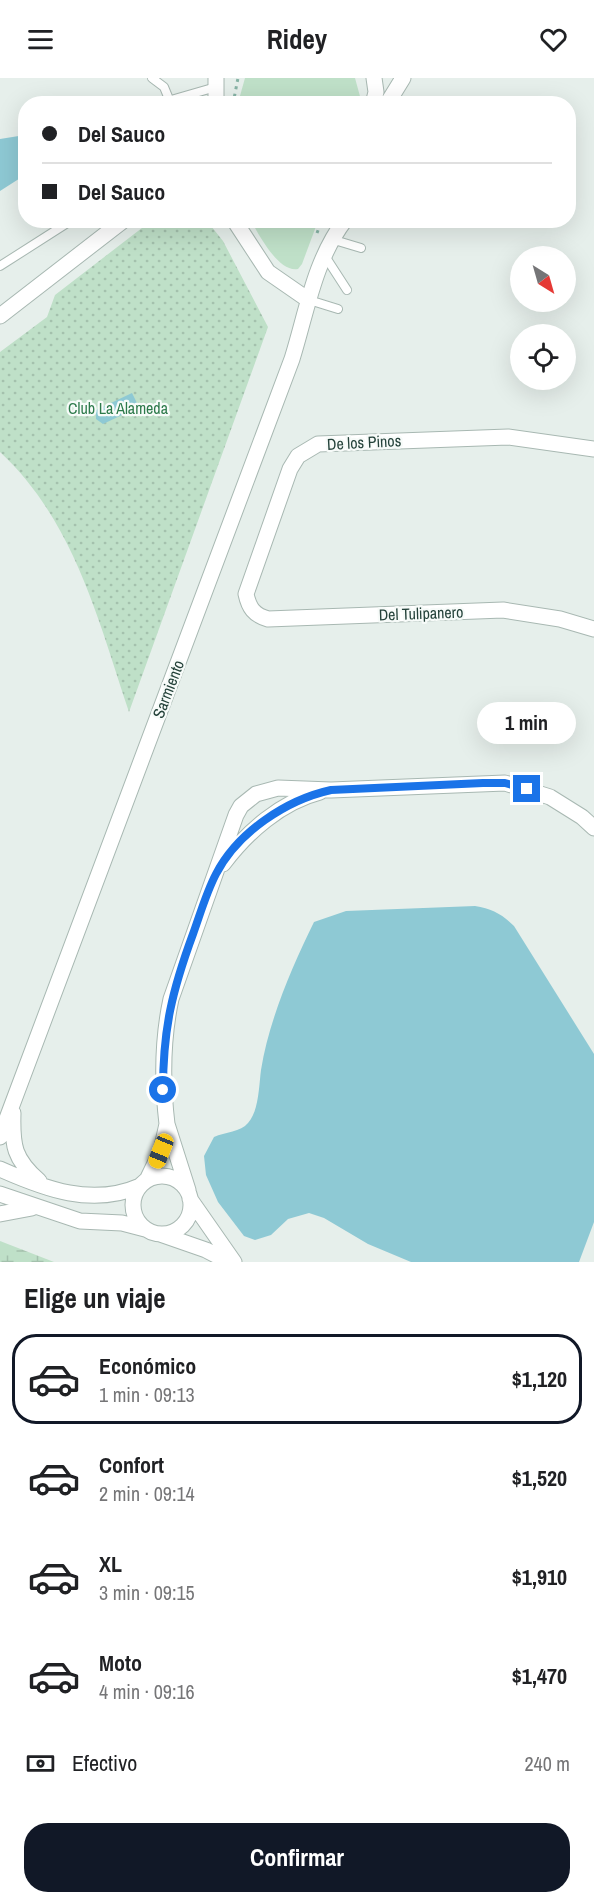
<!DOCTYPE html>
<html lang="es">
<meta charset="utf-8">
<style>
:root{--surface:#fff;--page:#f2f2f2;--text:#202124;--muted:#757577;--line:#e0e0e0;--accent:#111827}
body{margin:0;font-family:"Archivo Narrow",sans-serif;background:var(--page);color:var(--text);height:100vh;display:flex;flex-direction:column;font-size:22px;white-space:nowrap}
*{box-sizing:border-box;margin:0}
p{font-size:20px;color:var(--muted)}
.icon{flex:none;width:33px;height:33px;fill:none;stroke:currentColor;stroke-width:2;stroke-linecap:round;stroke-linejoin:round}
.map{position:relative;height:1184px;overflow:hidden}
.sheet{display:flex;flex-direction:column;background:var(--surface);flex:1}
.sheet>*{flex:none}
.hud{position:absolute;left:18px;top:18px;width:558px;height:132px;border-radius:24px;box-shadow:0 6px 24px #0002;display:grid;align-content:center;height:132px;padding:0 24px;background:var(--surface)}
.needle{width:39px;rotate:143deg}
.controls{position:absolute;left:510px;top:168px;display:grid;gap:12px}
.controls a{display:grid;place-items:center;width:66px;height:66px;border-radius:50%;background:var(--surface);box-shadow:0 6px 24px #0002;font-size:30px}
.end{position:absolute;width:27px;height:27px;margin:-14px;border:8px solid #1a73e8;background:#fff;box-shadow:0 0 0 3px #fff}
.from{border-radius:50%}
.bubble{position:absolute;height:42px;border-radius:21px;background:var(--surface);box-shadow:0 6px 24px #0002;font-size:20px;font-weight:700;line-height:42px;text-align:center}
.car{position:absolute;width:18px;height:36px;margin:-18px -9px;border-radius:8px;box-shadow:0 0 4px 2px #0007;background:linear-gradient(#f5c518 24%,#345 0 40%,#f5c518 0 76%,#345 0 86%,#f5c518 0)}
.hud b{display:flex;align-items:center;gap:21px;height:57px;font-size:22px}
.hud b+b{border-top:2px solid var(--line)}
.hud i{width:15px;height:15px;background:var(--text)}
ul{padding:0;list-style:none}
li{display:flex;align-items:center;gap:18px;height:90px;margin:0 12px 9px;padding:0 12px;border:3px solid transparent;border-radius:24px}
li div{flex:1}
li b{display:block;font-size:22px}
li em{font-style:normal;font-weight:700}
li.on{border-color:var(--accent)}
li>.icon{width:54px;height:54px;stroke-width:1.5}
h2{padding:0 24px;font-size:27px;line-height:72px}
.pay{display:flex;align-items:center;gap:15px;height:66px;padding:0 24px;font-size:22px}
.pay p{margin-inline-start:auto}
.cta{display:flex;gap:12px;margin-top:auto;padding:12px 24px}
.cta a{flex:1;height:69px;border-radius:24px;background:var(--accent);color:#fff;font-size:24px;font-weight:700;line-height:69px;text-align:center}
header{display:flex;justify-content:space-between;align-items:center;height:78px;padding:0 24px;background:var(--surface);font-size:27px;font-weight:700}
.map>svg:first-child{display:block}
.grass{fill:#bfe0c8}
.wetland{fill:url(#wetland-marsh)}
.park{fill:url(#park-dots)}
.water{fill:#8ec9d4}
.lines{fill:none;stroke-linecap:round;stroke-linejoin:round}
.lane-casing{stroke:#a8b8b2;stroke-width:10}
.street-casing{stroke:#a8b8b2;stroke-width:17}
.path{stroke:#86b3a5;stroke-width:3;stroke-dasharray:3 4.5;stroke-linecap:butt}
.lane{stroke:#fff;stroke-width:8}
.street{stroke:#fff;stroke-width:15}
.route{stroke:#1a73e8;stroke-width:8}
.labels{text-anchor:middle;stroke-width:4.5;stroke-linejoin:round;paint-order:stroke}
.park-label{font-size:16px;fill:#2d7a4b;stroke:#f7fbf9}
.street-label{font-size:16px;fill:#24423a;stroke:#f7fbf9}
</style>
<header><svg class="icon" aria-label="menu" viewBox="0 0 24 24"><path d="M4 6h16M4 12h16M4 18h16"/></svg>Ridey<svg class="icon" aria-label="heart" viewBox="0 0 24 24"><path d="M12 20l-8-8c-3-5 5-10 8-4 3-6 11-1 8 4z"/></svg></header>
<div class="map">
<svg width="594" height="1184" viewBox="0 0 594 1184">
<defs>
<pattern id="wetland-marsh" width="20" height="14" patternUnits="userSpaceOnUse" patternTransform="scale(1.5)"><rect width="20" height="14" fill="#bfe0c8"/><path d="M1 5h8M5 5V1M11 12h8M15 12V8" fill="none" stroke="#a4c1ad"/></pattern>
<pattern id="park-dots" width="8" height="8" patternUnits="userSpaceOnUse" patternTransform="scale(1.5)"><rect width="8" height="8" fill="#bfe0c8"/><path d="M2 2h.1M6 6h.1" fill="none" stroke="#a4c1ad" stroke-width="1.8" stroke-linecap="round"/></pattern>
</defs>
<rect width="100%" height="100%" fill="#e6efeb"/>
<path class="grass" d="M245,0H355L361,22L360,26L238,25Z
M251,143H318L302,186L298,191C279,195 259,157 251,143Z"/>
<path class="wetland" d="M0,1163L54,1184H0Z"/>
<path class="park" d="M151,143H207L223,163L268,249L129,634C98,541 74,443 0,374V274L47,239L55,217Z"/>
<path class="water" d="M25,57V97L0,113V61Z
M132,315L139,329L103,346L96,341V332Z
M475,828C492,831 502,836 514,848L594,976V1144L579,1184H411L368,1166L324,1140L309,1135L288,1141L271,1157L255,1162L244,1158L218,1124L206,1097L204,1078L214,1059C225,1054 241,1054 248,1045C259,1033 259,1007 261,992C269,942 292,889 314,844L346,833Z"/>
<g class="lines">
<g class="lane-casing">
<path id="lane" d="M152,0L164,9L171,26
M171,22L216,9
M331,161L361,170
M325,178L347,212
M0,188L72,142
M309,222L338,231"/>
</g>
<g class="street-casing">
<path id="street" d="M216,0V26
M373,26L376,14L374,0
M387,26L403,0
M234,142L268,194L307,221
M0,238L124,142
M594,371L508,359L318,366L298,378L290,391L246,516C249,530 254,537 268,541L503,532L560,541L594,551
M223,786C247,754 281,724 320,714
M13,1035C12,1068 14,1081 39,1103
M167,1046C162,1004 162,963 171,921L236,737L241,728L256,716L278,710L331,712L505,705L550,719L582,739L594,750
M0,1059L292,281C307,233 314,183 345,142
M0,1091C45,1111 92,1129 140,1108
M133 1127a29 29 0 1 1 58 0a29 29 0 1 1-58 0Z
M147,1102L161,1073L167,1046L188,1112
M0,1116L80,1143L122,1145L145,1151
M190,1121L234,1184
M0,1136L32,1130
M160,1156L206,1172L229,1184"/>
</g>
<path class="path" d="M233,26L238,0
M317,155L322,142"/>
<use href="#lane" class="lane"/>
<use href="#street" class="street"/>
</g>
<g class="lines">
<path class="route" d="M163,1012C163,951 172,913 193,856C200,837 206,815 216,796C238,754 286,722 331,712L483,705H505L527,711"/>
</g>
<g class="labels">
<g class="park-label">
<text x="118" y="336">Club La Alameda</text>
</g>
<g class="street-label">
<text transform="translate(364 364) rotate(-3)" y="6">De los Pinos</text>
<text transform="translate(421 535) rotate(-2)" y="6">Del Tulipanero</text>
<text transform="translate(168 611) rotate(-69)" y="6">Sarmiento</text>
</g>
</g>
</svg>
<div class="controls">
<a><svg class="needle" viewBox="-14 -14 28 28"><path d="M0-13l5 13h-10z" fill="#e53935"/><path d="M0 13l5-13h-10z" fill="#757577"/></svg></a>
<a><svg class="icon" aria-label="locate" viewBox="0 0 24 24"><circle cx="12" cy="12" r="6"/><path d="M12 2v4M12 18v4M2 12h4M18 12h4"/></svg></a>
</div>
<i class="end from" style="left:163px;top:1012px"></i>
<i class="end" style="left:527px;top:711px"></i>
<div class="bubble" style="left:477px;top:624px;width:99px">1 min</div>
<i class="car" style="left:161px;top:1073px;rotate:202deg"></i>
<div class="hud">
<b><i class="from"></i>Del Sauco</b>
<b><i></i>Del Sauco</b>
</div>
</div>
<section class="sheet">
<h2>Elige un viaje</h2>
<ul>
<li class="on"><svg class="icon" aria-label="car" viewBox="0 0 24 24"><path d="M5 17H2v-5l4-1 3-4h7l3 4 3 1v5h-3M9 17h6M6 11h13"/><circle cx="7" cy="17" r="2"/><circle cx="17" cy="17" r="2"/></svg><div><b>Económico</b><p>1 min · 09:13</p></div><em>$1,120</em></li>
<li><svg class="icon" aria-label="car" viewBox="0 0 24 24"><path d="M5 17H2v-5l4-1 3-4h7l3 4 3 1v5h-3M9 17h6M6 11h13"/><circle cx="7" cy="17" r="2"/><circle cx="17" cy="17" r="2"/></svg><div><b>Confort</b><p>2 min · 09:14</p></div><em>$1,520</em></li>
<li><svg class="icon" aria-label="car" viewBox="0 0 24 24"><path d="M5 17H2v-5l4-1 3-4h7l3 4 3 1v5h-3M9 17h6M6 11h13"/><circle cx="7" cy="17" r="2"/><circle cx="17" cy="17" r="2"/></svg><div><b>XL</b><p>3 min · 09:15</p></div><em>$1,910</em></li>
<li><svg class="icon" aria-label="car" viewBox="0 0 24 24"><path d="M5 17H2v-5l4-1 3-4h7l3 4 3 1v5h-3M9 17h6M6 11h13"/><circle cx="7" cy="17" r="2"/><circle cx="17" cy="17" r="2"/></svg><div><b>Moto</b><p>4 min · 09:16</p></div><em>$1,470</em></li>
</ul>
<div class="pay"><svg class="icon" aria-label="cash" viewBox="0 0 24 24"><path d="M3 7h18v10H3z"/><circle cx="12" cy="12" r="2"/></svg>Efectivo<p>240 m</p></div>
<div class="cta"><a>Confirmar</a></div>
</section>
